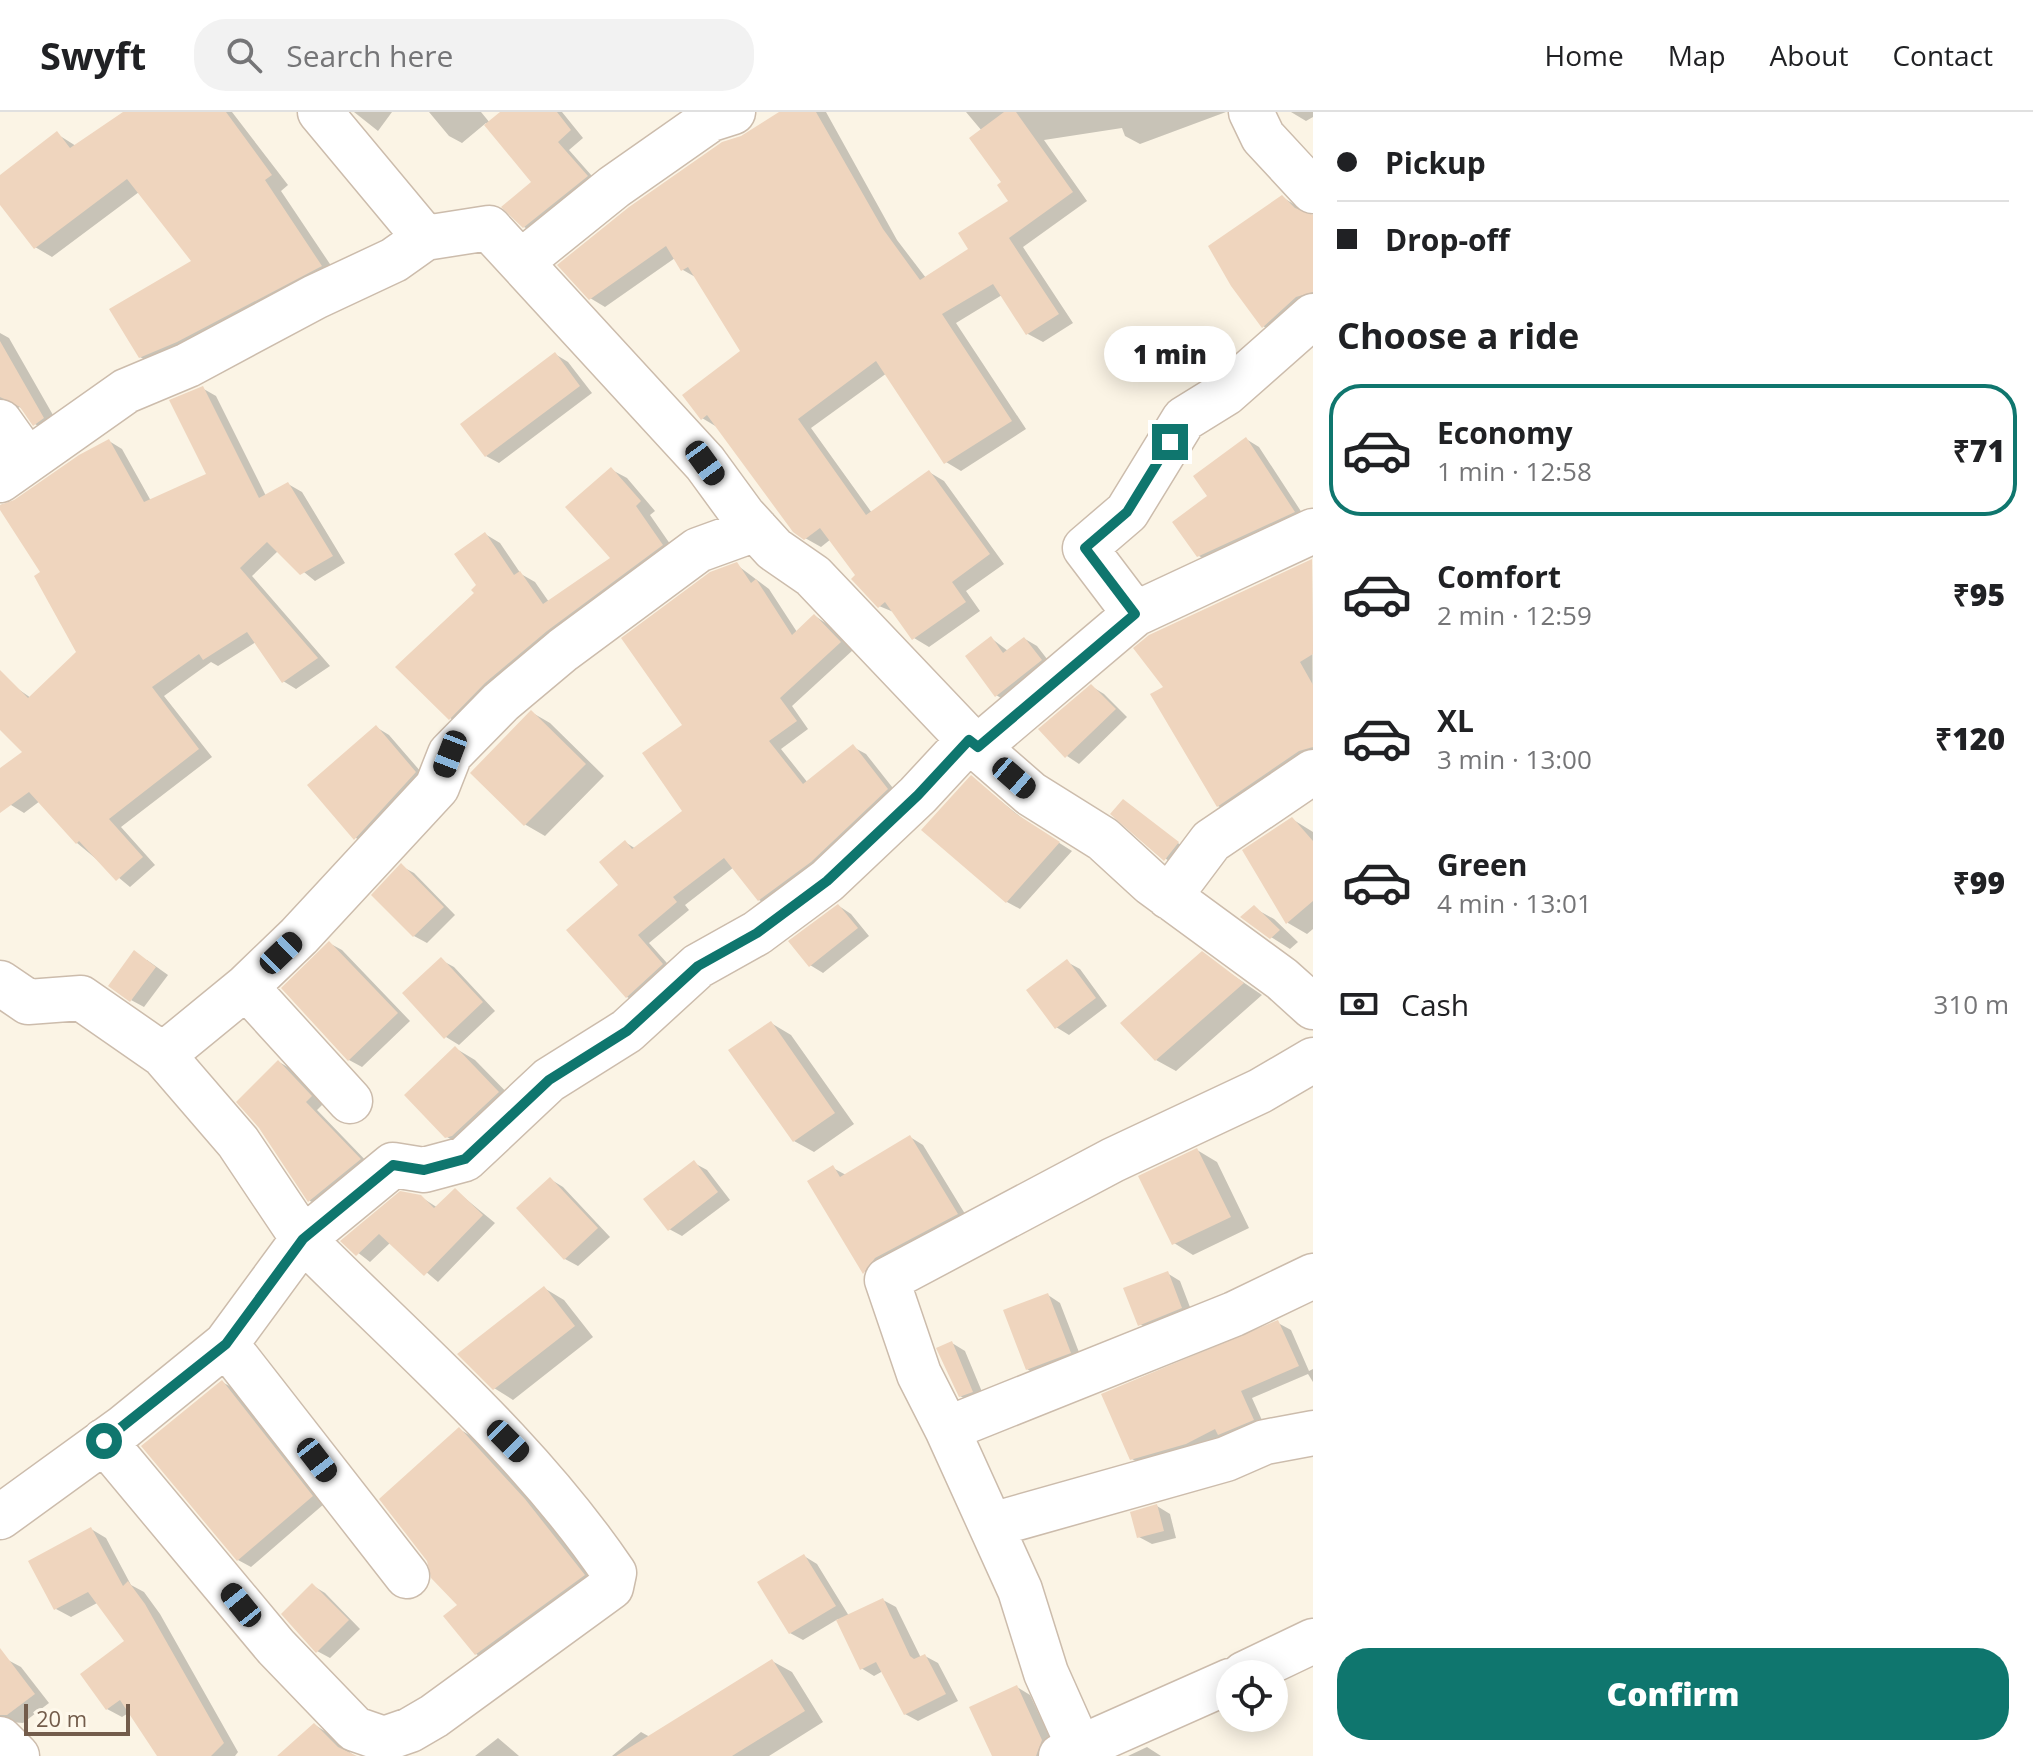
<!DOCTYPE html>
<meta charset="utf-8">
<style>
:root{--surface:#fff;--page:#f2f2f2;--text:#202124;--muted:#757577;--line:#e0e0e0;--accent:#0f766e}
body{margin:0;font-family:"Open Sans",sans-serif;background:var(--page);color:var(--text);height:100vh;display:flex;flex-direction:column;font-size:30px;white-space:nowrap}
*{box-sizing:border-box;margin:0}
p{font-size:26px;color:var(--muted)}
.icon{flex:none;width:44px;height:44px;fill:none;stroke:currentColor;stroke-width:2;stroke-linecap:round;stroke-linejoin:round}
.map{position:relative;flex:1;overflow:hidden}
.details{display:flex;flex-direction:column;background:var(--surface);width:720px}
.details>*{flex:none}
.banner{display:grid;align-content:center;height:176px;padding:0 24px;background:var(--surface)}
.buttons{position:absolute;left:1216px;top:1548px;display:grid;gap:16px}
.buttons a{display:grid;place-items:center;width:72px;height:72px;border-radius:50%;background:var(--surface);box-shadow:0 4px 20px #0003;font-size:40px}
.scale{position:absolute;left:24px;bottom:20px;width:106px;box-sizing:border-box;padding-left:8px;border:4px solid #735c4b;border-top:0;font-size:22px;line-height:28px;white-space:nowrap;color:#735c4b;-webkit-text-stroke:6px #fef8eb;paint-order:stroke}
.end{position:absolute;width:36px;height:36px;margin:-18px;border:10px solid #0f766e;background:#fff;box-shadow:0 0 0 4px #fff}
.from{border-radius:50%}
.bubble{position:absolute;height:56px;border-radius:28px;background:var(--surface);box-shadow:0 4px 20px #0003;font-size:26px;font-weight:800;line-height:56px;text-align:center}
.car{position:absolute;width:24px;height:48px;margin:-24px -12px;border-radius:10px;box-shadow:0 0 6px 2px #0007;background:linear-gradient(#222 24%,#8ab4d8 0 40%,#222 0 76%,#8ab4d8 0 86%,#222 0)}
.banner b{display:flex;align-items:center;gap:28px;height:76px;font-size:30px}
.banner b+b{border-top:2px solid var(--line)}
.banner i{width:20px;height:20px;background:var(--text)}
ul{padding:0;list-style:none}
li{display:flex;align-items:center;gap:24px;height:132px;margin:0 16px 12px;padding:0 8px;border:4px solid transparent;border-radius:32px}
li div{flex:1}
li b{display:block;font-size:30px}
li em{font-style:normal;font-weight:800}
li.active{border-color:var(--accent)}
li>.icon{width:72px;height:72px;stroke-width:1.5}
h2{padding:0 24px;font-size:36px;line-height:96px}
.pay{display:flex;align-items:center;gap:20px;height:88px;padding:0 24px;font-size:30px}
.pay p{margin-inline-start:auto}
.cta{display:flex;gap:16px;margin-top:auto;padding:16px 24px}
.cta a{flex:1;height:92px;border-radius:32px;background:var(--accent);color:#fff;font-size:32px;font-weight:800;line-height:92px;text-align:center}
header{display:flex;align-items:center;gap:48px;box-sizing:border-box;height:112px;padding:0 40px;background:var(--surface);border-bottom:2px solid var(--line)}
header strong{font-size:38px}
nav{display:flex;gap:44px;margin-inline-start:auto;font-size:28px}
.search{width:560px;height:72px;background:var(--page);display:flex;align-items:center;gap:20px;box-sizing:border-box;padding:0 28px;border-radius:32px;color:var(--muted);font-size:30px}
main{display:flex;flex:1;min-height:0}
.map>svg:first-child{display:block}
.shadow{fill:#0003}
.building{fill:#efd5be}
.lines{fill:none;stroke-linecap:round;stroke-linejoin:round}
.minor-casing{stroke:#ccbcac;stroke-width:47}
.minor{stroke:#fff;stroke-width:44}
.route{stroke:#0f766e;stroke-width:10}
</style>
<header>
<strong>Swyft</strong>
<div class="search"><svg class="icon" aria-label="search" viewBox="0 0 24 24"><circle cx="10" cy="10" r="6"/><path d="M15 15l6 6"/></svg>Search here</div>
<nav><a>Home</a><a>Map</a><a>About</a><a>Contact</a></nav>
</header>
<main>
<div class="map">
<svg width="1313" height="1644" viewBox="0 0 1313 1644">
<rect width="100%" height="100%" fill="#fbf4e5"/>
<path class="shadow" d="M124,0H232L288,73L281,79L338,164L158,255L140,245L194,149L139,80L52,145L35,135L0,89V65L57,22L76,34Z
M354,0H392L378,19Z
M429,0H481L490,11L504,0H562L583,26L569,38L599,72L537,122L524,115L534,70L486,11L462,31L449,24Z
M786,0H826L897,128L926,166L971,138L1011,90L982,19L966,0H1226L1140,32L1125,24L1122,16L1044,28L1087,89L1023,135L1073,211L1043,230L1028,222L1002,183L956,211L1026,317L961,359L946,350L887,261L811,316L872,401L929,360L944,369L1004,452L966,479L980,499L929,535L914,526L896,501L879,494L831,427L821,435L805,426L717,315L702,306L742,239L697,166L683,158L675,146L605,195L590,186L742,25Z
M1313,0V5L1306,9L1291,0Z
M1282,85L1313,104V192L1276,222L1263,214Z
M0,221L9,226L61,317L53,323L35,312L20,295L0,304Z
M555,242L568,250L592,281L499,351L486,344Z
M202,276L216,284L266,384L288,372L302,380L345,451L315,469L278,439L252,464L330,554L296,577L283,569L256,530L218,554L211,550L164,584L212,645L121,715L155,753L130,775L77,731L40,689L24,701L11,693L0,678V658L25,641L0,615V583L11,572L31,586L79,540L42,461L0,393L15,390L109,329L122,337L151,389L209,363Z
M1246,327L1259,335L1306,407L1212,451L1199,444L1210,384Z
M612,358L627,366L655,399L650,403L677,442L465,615L450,606L478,473L485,422L500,431L521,462L535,470L549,490L613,446Z
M1312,449L1313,649L1234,703L1218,694L1166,575L1150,525Z
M737,453L769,477L797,520L815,504L827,512L853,538L792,594L808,617L781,637L808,671L853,635L866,642L900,685L772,795L759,788L734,755L685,793L689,798L649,831L675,860L640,892L627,885L621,773L625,730L636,737L684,699L685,614Z
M991,526L1008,539L1025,527L1037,534L1054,556L1009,591L996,583Z
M1091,574L1104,582L1127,605L1079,652L1067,644Z
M531,600L550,611L604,664L545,724L526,713L472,661Z
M376,615L389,623L428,668L368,733L356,726Z
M971,665L1028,711L1072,739L1020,797L1007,790Z
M1130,693L1183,735L1171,751L1113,702Z
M1292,707L1313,720V817L1307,822L1288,811L1245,739Z
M401,754L414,761L455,803L427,831L414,824Z
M839,794L851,802L869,824L823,861L810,853Z
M1254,796L1274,807L1298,830L1290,837L1271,825Z
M329,831L342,838L410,909L362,955L349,948Z
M1202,842L1262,883L1176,959L1156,948Z
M147,848L168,863L144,895L131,888Z
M441,848L454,855L495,899L459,933L446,925L405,881Z
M1067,850L1080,857L1107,894L1069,923L1056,915Z
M771,911L791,923L854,1012L814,1040L794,1029Z
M455,936L475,948L518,992L467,1036L447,1025Z
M279,950L291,957L323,992L317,998L372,1055L323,1096L310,1089L260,1015Z
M910,1025L923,1033L970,1110L877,1168L865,1160L810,1070L833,1056L846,1063Z
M1197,1038L1217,1050L1249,1116L1193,1143L1174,1131Z
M694,1051L707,1058L730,1088L682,1124L669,1117Z
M550,1067L563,1075L610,1125L578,1154L565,1147Z
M455,1078L495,1111L438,1170L391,1130L370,1150L343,1129L421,1085L438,1096Z
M1167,1161L1180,1169L1193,1203L1153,1220L1140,1212Z
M544,1176L564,1188L593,1225L513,1288L494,1276Z
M1048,1183L1060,1191L1082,1248L1040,1265L1027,1257Z
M1278,1211L1291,1218L1309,1259L1313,1257V1270L1308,1262L1252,1286L1265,1315L1145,1354L1132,1347Z
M952,1231L965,1239L985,1287L973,1291L960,1284Z
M222,1270L235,1277L324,1392L251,1455L238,1448L143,1334Z
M459,1317L476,1327L542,1399L600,1473L493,1551L476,1542L460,1493Z
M1157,1394L1170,1402L1176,1426L1152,1432L1139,1425Z
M91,1417L106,1426L131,1473L144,1480L160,1502L238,1640L235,1644H159L130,1600L122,1605L107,1597L127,1529L99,1490L71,1505L56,1497Z
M804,1444L817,1452L849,1504L883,1488L896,1495L921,1546L925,1544L938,1551L958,1589L918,1609L905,1602L883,1559L874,1564L861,1556L838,1507L803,1528L790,1521Z
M312,1473L325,1481L360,1517L330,1546L317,1539Z
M6,1547L21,1555L49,1591L23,1611L10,1610L0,1616V1551Z
M772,1549L792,1560L823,1610L769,1644H612L641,1620L650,1625Z
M1017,1575L1030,1583L1055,1636L1053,1644H995Z
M315,1613L331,1623L354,1644H288Z
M498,1626L519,1644H475Z
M1147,1635L1161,1644H1128Z"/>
<path class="building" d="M123,0H226L272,63L265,68L322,154L177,230L139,246L109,197L191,149L127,67L34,137L0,93V63L57,19L70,36Z
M500,0H557L571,18L558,30L588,64L523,116L501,95L531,70L484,13Z
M779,0H816L883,117L920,168L968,137L958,121L1008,89L997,73L1001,70L969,26L1004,0H1016L1073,80L1009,126L1059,202L1026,223L993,172L942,202L1012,309L944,352L876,249L798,307L866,403L929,358L990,442L952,470L966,490L912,528L885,490L878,496L851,467L855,463L820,416L804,428L793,420L707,303L701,308L682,283L740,239L688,155L681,159L666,134L589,188L557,153L629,95L722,30L741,24Z
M1282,83L1295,96L1313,103V180L1296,185L1262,216L1231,174L1208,134Z
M0,229L44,306L33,314L20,295L0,285Z
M555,240L580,274L485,345L460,312Z
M203,274L259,386L288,370L333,444L300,463L267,430L240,456L318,546L282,571L247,520L203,548L199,542L152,575L199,637L109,707L143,745L116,769L79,729L76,732L29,680L0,701V656L22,640L0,618V558L28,586L76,540L34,464L40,460L0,398V393L14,388L79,343L109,327L144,390L206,362L169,288Z
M1246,325L1295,400L1197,445L1172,410L1207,384L1193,364Z
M611,355L641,389L636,394L663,433L547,519L485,571L449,608L395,555L474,481L471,478L476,473L454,442L485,420L514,463L520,459L543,492L610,446L565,395Z
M1312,447L1313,542L1300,550L1313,573V635L1299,639L1217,695L1150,582L1163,575L1133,536L1149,523Z
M737,450L751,471L756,467L792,523L814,502L841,530L780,586L797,609L769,629L803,672L853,632L888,677L811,750L758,789L724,746L673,785L677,790L638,823L663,852L626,886L566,818L618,773L599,750L625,728L632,737L682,699L642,641L682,613L621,526L710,460Z
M991,524L1003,541L1024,525L1042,548L995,585L965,544Z
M1091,572L1116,597L1065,646L1038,617Z
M531,598L586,652L524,714L470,661Z
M376,613L416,660L354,728L307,673Z
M971,663L1015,701L1060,730L1006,791L921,718Z
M1123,687L1179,730L1164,749L1110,702Z
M1292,705L1313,729V789L1286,812L1242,738Z
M401,751L444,795L413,825L371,783Z
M838,792L858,816L809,855L788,829Z
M1254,793L1280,818L1270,827L1240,805Z
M329,829L398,901L348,949L281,876Z
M134,838L156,855L130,890L108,874Z
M1202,839L1244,871L1155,949L1120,911Z
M441,845L483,890L444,927L402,881Z
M1067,847L1096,886L1055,917L1026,878Z
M771,909L835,1001L793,1030L728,938Z
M455,934L499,980L452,1024L445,1026L404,983Z
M278,948L312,984L306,990L361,1047L308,1090L259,1016L236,990Z
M910,1023L958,1102L875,1146L863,1162L807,1069L833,1053L840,1065Z
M1197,1036L1231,1105L1172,1133L1138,1064Z
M694,1048L718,1080L668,1119L643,1087Z
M550,1065L598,1116L564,1148L516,1096Z
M455,1076L483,1103L424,1164L379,1122L356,1144L340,1129L400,1079L421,1083L434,1096Z
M1168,1159L1182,1196L1138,1214L1123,1176Z
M544,1174L575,1214L493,1278L457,1242Z
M1048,1181L1071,1241L1026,1258L1003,1198Z
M1278,1208L1299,1254L1241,1279L1254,1308L1218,1323L1215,1317L1186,1332L1130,1348L1101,1282Z
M952,1229L973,1280L959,1285L936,1236Z
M222,1268L313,1384L237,1449L141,1334Z
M459,1315L525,1387L585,1463L475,1543L443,1504L457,1493L431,1466L427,1449L379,1387Z
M1157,1392L1164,1419L1137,1426L1130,1400Z
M91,1415L123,1474L128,1469L145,1492L224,1631L211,1644H157L120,1588L106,1598L80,1562L124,1529L88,1480L54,1498L28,1449Z
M804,1442L836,1494L789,1522L757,1470Z
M312,1471L349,1508L316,1541L281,1502Z
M883,1486L910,1544L914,1547L925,1542L946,1582L904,1603L876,1550L860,1558L836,1508Z
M0,1536L35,1582L7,1603H0Z
M772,1547L805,1599L732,1644H616Z
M1017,1573L1042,1628L1036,1644H992L969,1595Z
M314,1611L338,1635L357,1644H277Z"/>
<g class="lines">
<g class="minor-casing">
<path id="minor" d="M320,0L425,126
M1251,0L1263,25L1313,79
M521,150L614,75L711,7L733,0
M0,310L27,348
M0,368L126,279L188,253L315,185L394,148L425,126L489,116L705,351L743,403L774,437L813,464L969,628L1031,682L1103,727L1151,771L1282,867L1313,895
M1135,502L1085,436L1127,400L1184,307L1226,281L1313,204
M978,635L1135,502L1313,419
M1169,785L1211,729L1313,660
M0,871L28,890L81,886L163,943L238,1030L303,1127L226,1232L124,1315L0,1405
M246,875L350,989
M163,943L246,875L299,824L437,675L450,642L501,590L563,538L698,438L756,417
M1313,948L1260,979L1113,1048L887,1168L919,1262L947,1317L1234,1202L1313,1164
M226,1232L407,1464
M947,1317L1020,1478L1046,1561L1079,1635
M104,1329L276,1535L355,1617L384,1627L410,1618L434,1604L611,1475L614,1461C528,1334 410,1235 303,1127L393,1053L424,1058L465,1047L549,968L627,919L698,854L757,821L827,769L918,683L969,628
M992,1413L1226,1347L1265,1330L1313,1321
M1244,1562L1313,1529
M0,1627L17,1644
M1061,1644L1230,1569"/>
</g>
<use href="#minor" class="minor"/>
</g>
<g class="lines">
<path class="route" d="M104,1329L226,1232L303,1127L393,1053L424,1058L465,1047L549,968L627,919L698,854L757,821L827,769L918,683L969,628L978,635L1135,502L1085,436L1127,400L1170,330"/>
</g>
</svg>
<div class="buttons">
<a><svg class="icon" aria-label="locate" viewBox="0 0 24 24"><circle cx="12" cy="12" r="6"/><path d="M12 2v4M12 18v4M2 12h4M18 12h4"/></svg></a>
</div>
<div class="scale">20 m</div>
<i class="end from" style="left:104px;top:1329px"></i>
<i class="end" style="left:1170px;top:330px"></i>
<div class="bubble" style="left:1104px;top:214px;width:132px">1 min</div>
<i class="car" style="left:705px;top:351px;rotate:144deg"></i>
<i class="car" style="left:450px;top:642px;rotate:201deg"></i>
<i class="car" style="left:1014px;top:666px;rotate:131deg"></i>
<i class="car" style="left:281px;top:841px;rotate:46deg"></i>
<i class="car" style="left:508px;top:1329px;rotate:135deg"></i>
<i class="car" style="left:317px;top:1348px;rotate:142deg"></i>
<i class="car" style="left:241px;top:1493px;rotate:321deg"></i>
</div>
<section class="details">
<div class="banner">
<b><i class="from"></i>Pickup</b>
<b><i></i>Drop-off</b>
</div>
<h2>Choose a ride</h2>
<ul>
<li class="active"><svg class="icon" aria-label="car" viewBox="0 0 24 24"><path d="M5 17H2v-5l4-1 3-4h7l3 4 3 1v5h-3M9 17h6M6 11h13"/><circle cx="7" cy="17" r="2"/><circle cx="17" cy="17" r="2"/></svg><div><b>Economy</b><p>1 min · 12:58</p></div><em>₹71</em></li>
<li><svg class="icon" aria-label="car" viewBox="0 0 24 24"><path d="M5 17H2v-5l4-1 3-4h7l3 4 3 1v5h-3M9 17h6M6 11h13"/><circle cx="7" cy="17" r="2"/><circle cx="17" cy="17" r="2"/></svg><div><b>Comfort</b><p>2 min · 12:59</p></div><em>₹95</em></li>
<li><svg class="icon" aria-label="car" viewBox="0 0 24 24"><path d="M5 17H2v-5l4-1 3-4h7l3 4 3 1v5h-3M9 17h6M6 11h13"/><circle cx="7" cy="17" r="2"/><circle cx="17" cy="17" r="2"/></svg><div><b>XL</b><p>3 min · 13:00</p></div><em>₹120</em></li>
<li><svg class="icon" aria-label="car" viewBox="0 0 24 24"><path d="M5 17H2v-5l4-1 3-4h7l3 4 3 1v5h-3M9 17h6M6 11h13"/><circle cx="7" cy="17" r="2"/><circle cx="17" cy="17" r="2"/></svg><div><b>Green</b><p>4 min · 13:01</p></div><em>₹99</em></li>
</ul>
<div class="pay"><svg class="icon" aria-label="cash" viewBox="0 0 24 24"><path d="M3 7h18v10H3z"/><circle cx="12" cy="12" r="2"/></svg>Cash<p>310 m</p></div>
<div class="cta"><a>Confirm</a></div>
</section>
</main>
